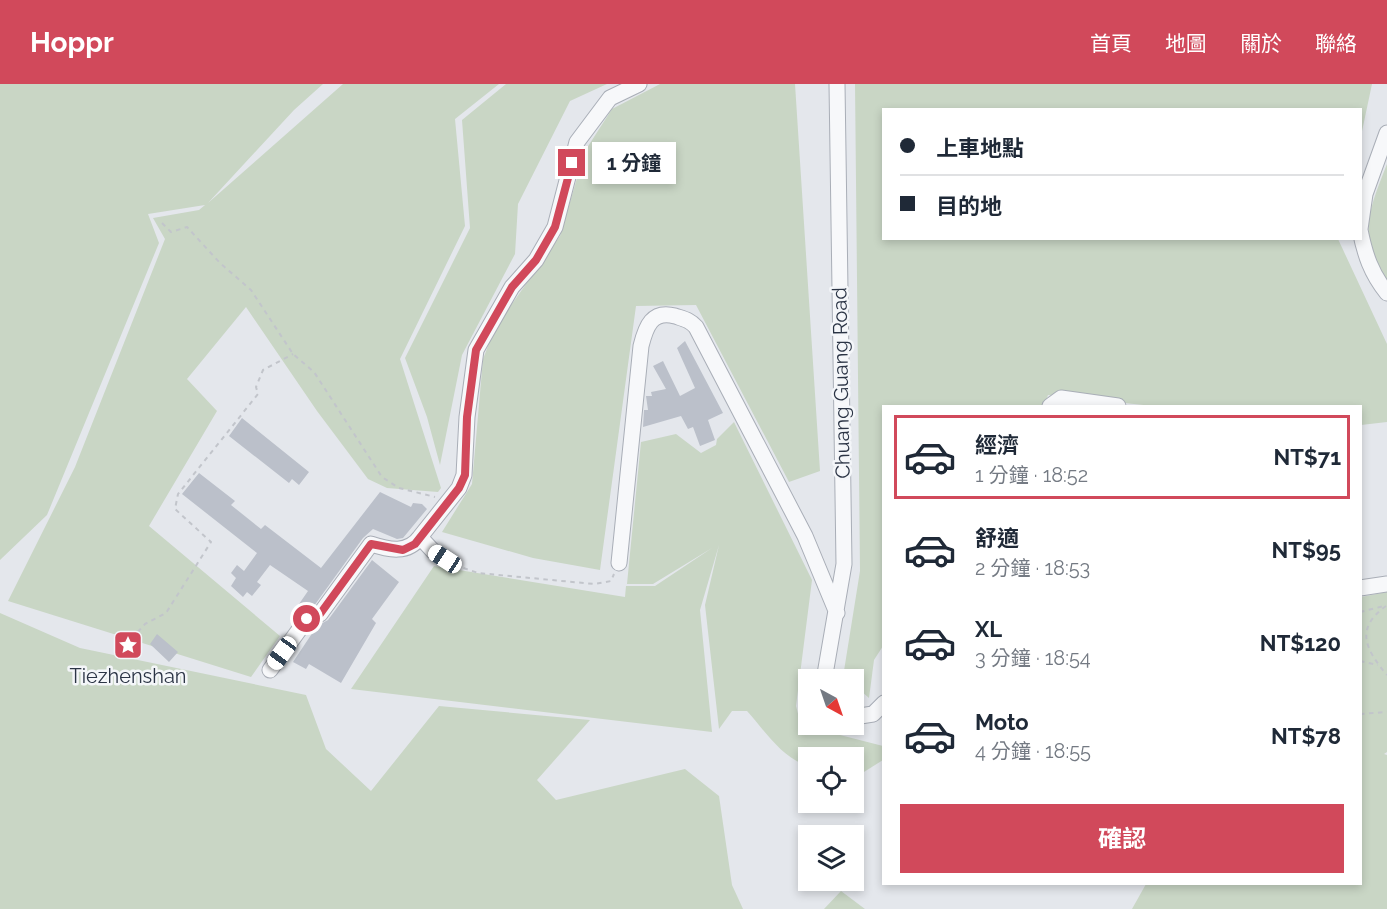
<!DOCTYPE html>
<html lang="zh-TW">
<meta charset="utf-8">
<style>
:root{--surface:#fff;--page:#f2f2f3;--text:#1f2937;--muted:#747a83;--line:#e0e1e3;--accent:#d1495b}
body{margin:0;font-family:Raleway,"Noto Sans TC",sans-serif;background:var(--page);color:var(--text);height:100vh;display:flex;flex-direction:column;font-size:22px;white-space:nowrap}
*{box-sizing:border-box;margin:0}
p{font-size:20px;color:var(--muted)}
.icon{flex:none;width:33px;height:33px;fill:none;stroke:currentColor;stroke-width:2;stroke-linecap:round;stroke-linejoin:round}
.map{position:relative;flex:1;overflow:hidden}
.details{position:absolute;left:882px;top:321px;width:480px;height:480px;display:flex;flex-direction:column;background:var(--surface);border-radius:0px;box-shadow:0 3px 9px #0003}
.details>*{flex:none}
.banner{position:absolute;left:882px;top:24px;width:480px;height:132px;border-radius:0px;box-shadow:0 3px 9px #0003;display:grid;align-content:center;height:132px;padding:0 18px;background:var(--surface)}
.needle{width:39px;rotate:140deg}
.controls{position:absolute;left:798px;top:585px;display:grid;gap:12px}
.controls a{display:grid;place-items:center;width:66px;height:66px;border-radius:0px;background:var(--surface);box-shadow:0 3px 9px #0003;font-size:30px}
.end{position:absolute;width:27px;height:27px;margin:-14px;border:8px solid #d1495b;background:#fff;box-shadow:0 0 0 3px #fff}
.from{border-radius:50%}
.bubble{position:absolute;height:42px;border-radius:0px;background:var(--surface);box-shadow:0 3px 9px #0003;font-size:20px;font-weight:700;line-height:42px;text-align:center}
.car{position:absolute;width:18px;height:36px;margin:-18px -9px;border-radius:8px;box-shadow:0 0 4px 2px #0007;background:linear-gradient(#fff 24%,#345 0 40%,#fff 0 76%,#345 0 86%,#fff 0)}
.banner b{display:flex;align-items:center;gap:21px;height:57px;font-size:22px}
.banner b+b{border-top:2px solid var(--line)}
.banner i{width:15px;height:15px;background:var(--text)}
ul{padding:10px 0 0;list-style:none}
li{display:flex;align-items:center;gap:18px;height:84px;margin:0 12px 9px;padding:0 6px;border:3px solid transparent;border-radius:0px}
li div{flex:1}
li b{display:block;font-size:22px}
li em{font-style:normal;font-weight:700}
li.current{border-color:var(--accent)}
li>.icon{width:54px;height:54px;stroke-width:1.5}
.action{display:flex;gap:12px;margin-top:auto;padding:12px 18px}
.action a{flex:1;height:69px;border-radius:0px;background:var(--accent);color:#fff;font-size:24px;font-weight:700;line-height:69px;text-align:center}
header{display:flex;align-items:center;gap:36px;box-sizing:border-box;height:84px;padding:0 30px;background:var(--accent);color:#fff}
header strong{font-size:28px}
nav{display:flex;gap:33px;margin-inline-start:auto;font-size:21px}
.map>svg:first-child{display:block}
.green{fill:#c9d6c5}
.building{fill:#bbc0ca}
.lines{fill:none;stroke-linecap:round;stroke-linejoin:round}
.minor-casing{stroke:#a9aeb7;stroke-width:17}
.path{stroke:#c2c5cb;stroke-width:2;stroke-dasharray:4.5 4.5;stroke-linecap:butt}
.minor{stroke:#f7f8fa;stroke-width:15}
.route{stroke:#d1495b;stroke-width:8}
.labels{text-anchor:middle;stroke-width:5;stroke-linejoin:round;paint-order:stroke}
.street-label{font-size:20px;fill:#2b3445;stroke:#f4f6f9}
.poi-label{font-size:20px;fill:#2b3445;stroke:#f4f6f9}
</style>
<header>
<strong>Hoppr</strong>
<nav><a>首頁</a><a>地圖</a><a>關於</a><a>聯絡</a></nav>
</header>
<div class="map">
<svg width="1387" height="825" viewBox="0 0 1387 825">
<rect width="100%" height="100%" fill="#e4e7ec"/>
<path class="green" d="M0,0H323L294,26L208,119L343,0H499L455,35L465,142L400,275L441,404L438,408L387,404L368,395L317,327L246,223L187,295L217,327L149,442L280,552L251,593L8,517L75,383L165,155L153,134L199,126L205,121L148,130L159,159L47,431L0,476Z
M506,0H607L570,17L518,120L515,170L462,271L440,381L427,333L405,274L470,144L462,36Z
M660,0H795L820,387L789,398L696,221L636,222L600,486L533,474L442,448L472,400L483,275L495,244L560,152L585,67L612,25Z
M855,0H1372L1361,52L1360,26H884V154L1338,155L1387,260V338L1361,341L1360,322H1153L1048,311L1044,322H884L883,562L874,576L869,614L854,601V596L843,593L860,487Z
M1387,80V199C1355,156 1370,123 1387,80Z
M734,338L812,496L796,622L801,641L883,662V676L856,693L854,692V674H808V682C782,674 765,647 747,627H732L719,645L705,521L719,461L700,526L712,648L351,605L434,482L625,513L626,502H655L712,464L653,500H627L641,358L676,350L701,369L716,361L717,355Z
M1387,508V668L1384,670L1387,671V825H1132L1146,800H1360L1361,513Z
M0,529L80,564L306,611L326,665L371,707L439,622L590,636L537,696L556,716L685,685L719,712L732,801L743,825H0Z
M841,807L865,825H824Z"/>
<path class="building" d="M685,257L723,329L708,336L715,356L700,362L693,343L688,345L681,332L643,343L644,326H648L646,312H652L651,308L666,305L653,282L663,277L680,312L695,304L677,264Z
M242,334L309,388L299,401L292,395L289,399L229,352Z
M199,389L235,417L231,421L261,445L265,441L321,484L380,408L411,423L413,419L422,420L427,425L403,454L397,455L373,445L363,454L314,522L305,525L299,520L308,507L270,481L257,498L261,501L252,512L247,508L243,513L231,502L236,494L231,489L237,481L244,487L257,469L182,410Z
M372,476L399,498L372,535L376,539L341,599L309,580L306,585L293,578L317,542L328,536Z
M157,550L178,568L169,578L150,560Z"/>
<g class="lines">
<g class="minor-casing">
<path id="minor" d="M1360,145L1365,110L1387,49
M1360,146C1365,171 1371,189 1387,209
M1050,322L1061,314L1118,322
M445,475L433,467L420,453L459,404L464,391L467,333L476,266L512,203L536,176L555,143L577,58L610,14L639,0
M619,479L641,262C646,242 652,226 675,232C684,235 690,236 696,243L805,452L837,529
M1360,504L1387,500
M270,586L307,535L320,530L371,460C389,466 408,470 420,453
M824,596L844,480L837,0
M854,633L873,630L884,619"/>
</g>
<path class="path" d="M162,139L171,148L187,143L220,179L251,206L293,270L314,288L382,393L399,404L435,413
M455,481L478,489L594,500L611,497L614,490
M1386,522C1354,545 1366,566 1387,591
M1360,528L1384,522
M127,570L137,558L135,551L145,540L166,529L211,458L175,425L178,410L258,310L256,303L263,286L293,270
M1360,577L1378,581
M1360,630L1387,628"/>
<use href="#minor" class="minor"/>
</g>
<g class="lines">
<path class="route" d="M307,535L320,530L371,460L403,466L415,460L459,404L465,391L467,333L476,266L512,203L536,176L555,143L572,79"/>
</g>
<defs>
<g id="sight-square" transform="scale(1.5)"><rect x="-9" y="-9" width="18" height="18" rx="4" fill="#d1495b" stroke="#f4f6f9"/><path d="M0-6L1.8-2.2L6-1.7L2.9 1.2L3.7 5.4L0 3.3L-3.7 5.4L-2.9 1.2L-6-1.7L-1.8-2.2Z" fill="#fff"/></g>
</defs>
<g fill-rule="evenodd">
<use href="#sight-square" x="128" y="561"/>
</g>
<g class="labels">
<g class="street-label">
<text transform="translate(841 299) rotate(-91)" y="7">Chuang Guang Road</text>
</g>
<g class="poi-label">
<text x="128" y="599">Tiezhenshan</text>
</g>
</g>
</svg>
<div class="controls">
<a><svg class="needle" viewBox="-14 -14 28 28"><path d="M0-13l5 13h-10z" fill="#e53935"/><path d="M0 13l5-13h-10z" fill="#747a83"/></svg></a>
<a><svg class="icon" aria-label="locate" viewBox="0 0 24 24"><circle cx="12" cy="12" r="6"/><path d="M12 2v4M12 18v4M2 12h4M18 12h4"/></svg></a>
<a><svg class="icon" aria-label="layers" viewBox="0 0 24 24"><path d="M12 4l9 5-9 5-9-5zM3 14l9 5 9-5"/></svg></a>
</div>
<i class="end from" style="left:307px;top:535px"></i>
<i class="end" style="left:572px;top:79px"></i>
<div class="bubble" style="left:592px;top:58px;width:84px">1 分鐘</div>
<i class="car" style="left:445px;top:475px;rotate:303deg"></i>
<i class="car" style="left:282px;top:569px;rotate:216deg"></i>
<div class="banner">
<b><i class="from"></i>上車地點</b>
<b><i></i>目的地</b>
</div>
<section class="details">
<ul>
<li class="current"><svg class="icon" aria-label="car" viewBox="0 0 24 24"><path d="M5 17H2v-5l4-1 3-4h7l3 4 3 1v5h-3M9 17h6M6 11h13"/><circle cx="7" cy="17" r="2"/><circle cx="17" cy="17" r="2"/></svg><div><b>經濟</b><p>1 分鐘 · 18:52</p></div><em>NT$71</em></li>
<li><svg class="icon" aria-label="car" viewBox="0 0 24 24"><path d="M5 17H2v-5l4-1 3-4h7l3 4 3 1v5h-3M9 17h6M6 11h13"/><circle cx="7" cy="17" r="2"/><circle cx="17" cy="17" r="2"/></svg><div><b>舒適</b><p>2 分鐘 · 18:53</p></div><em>NT$95</em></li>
<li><svg class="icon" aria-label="car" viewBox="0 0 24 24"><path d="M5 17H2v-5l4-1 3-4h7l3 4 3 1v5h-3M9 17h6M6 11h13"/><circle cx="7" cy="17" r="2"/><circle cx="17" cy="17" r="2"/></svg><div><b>XL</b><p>3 分鐘 · 18:54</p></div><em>NT$120</em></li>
<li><svg class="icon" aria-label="car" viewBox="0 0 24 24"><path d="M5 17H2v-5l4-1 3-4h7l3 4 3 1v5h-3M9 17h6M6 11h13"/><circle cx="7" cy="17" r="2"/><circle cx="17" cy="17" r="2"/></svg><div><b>Moto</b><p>4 分鐘 · 18:55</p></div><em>NT$78</em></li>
</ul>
<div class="action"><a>確認</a></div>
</section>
</div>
